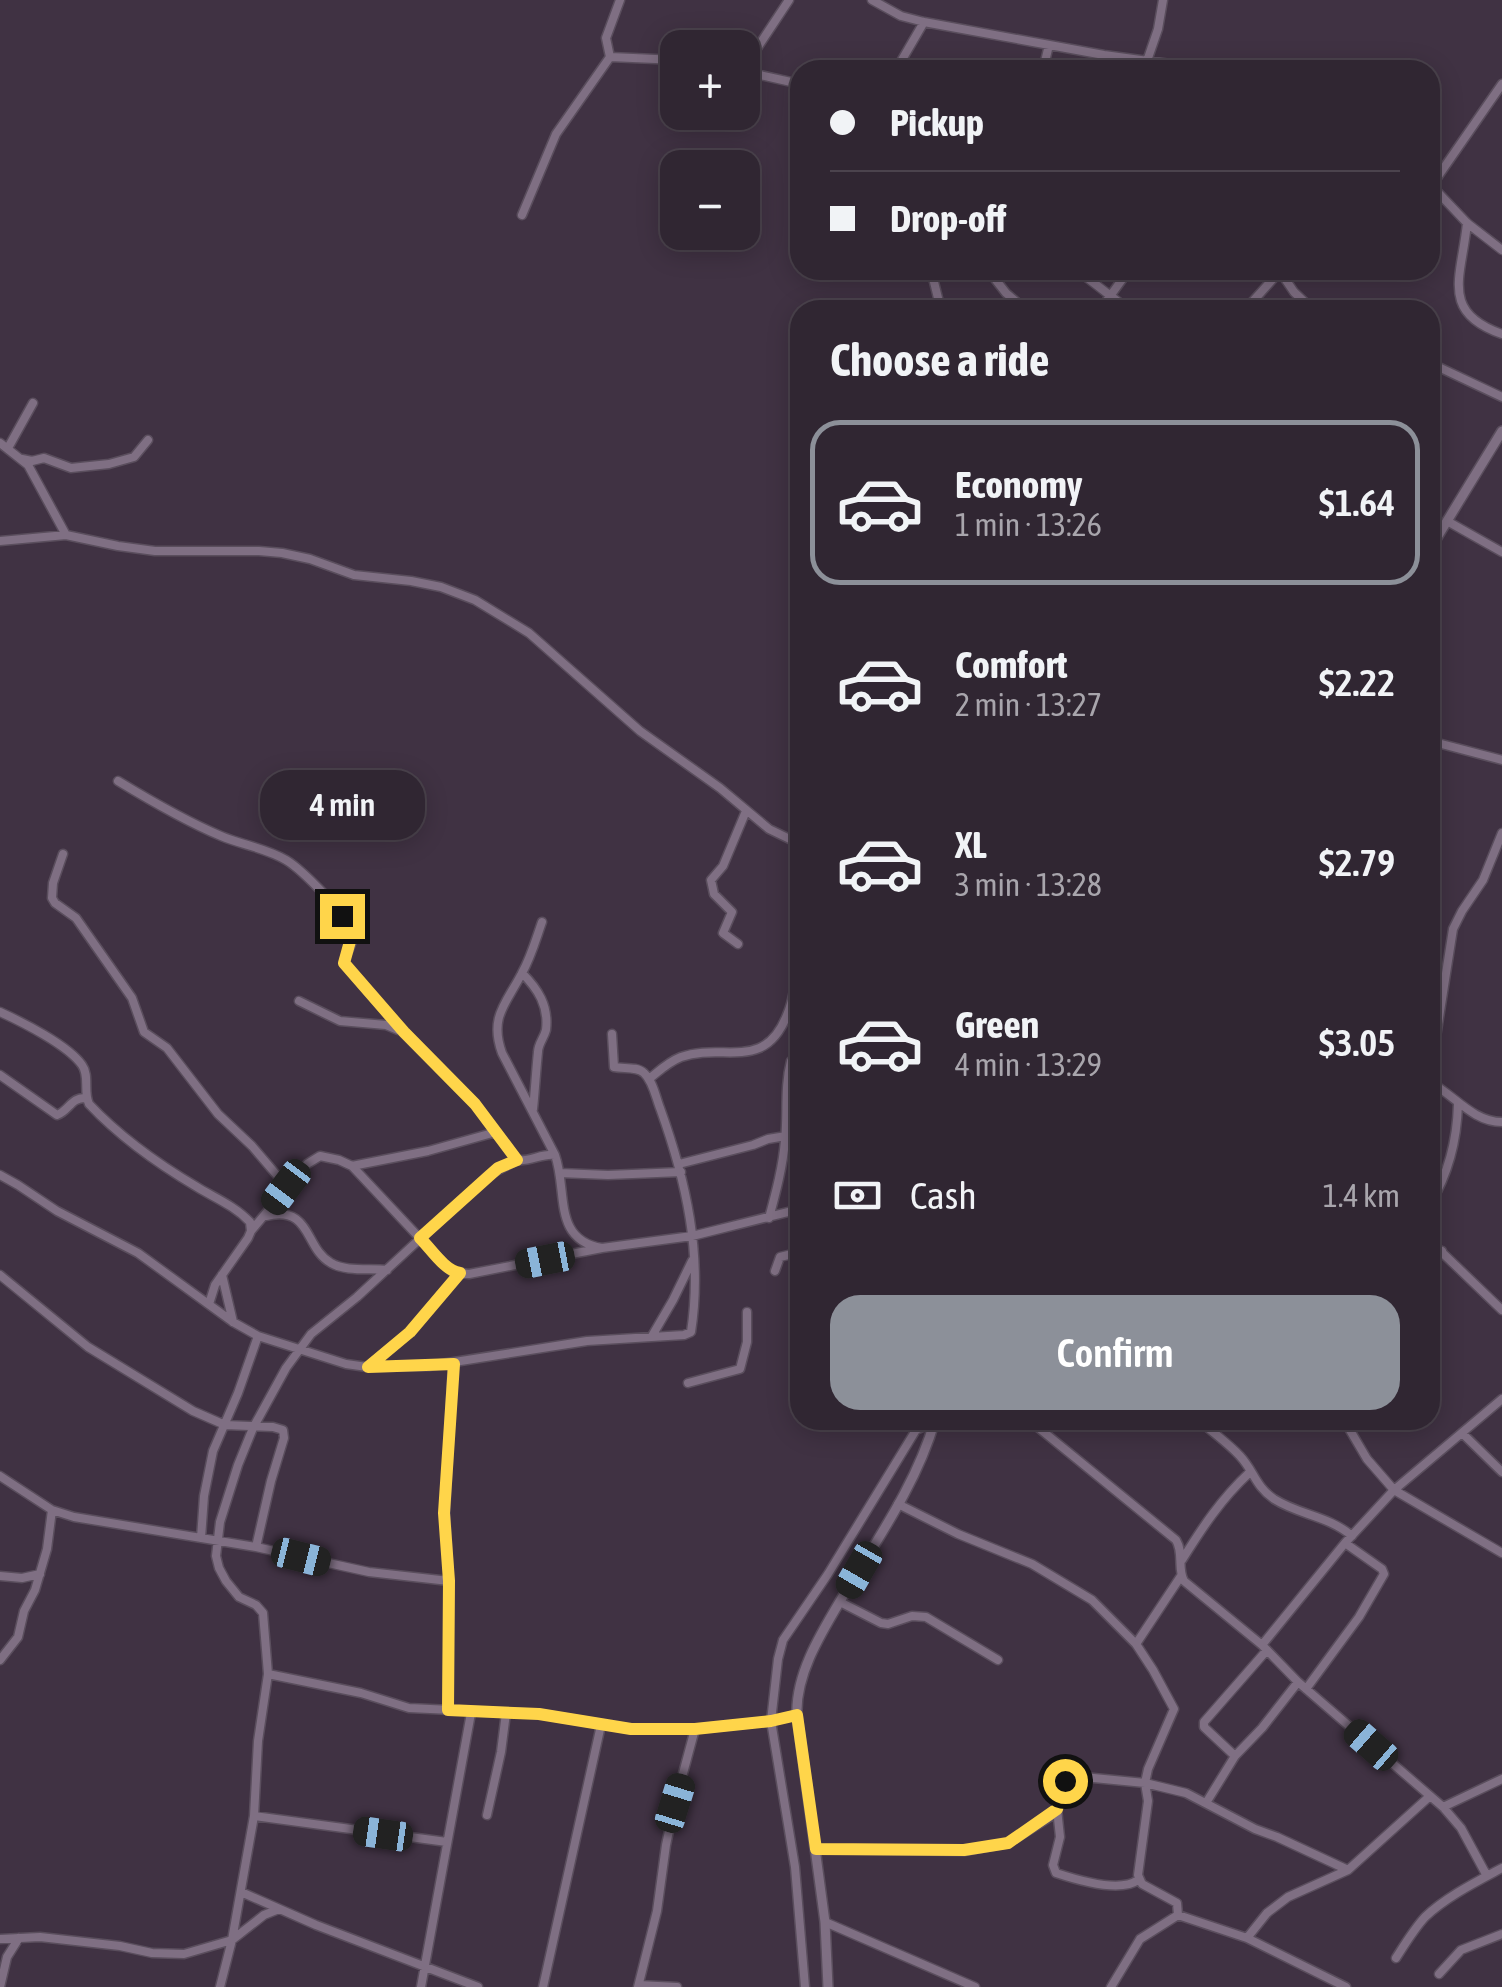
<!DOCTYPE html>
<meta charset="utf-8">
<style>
:root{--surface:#302632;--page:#3c323e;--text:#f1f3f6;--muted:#a8a5ac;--line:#4b434d;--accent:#8c9099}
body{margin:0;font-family:"Asap Condensed",sans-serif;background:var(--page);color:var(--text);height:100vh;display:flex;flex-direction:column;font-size:38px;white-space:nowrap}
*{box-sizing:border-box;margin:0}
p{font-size:32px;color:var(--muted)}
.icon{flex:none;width:55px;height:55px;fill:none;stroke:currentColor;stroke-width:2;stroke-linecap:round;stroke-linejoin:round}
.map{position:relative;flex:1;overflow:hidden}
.panel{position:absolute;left:790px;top:300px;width:650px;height:1130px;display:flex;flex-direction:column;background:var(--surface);border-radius:30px;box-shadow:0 5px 25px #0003,0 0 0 2px var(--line)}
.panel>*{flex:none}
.top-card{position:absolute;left:790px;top:60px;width:650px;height:220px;border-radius:30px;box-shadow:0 5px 25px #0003,0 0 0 2px var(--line);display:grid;align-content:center;height:220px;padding:0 40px;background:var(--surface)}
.controls{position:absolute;left:660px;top:30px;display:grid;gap:20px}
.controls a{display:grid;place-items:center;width:100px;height:100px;border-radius:20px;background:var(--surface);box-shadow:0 5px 25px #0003,0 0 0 2px var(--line);font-size:50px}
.end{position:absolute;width:45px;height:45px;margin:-22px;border:12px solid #ffd54a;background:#111;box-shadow:0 0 0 5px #111}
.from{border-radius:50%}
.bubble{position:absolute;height:70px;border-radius:30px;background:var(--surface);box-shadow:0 5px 25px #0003,0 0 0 2px var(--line);font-size:32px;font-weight:600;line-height:70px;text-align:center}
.car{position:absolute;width:30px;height:60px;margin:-30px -15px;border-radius:12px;box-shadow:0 0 8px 2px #0007;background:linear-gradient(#222 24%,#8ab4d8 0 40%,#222 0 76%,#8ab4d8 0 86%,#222 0)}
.top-card b{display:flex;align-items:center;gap:35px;height:95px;font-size:38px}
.top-card b+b{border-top:2px solid var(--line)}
.top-card i{width:25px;height:25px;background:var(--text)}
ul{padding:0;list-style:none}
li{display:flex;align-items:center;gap:30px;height:165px;margin:0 20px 15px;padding:0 20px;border:5px solid transparent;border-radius:30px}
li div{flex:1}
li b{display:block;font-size:38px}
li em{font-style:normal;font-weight:600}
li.active{border-color:var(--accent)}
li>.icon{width:90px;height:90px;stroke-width:1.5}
h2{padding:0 40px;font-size:45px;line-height:120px}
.pay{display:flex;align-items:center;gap:25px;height:110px;padding:0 40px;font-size:38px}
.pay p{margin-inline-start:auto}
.action{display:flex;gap:20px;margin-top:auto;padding:20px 40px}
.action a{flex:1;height:115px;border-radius:30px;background:var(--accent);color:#fff;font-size:40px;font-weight:600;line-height:115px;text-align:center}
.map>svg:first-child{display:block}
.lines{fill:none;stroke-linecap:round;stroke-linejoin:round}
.minor-casing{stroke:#5a4e5d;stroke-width:11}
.tertiary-casing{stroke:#5a4e5d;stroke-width:12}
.minor{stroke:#7f6f83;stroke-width:8}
.tertiary{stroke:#7f6f83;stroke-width:9}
.route{stroke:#ffd54a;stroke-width:12}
</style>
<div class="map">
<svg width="1502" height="1987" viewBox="0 0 1502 1987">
<rect width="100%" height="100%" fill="#403243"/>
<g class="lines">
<g class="minor-casing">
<path id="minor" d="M789,0L742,71L800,84
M872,0L901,16L924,22L1104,55L1214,70
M610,57L678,60
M1147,61L1158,29L1163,0
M896,70L924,22
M1043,70L1049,45
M1430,184L1467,223L1502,250
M1432,185L1502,84
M522,215L556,134L610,57L606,38L620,0
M1467,223C1462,276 1439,312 1502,334
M931,270L941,310
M988,270L1006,293L1026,310
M1077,270L1129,310
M1279,270L1294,292L1313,310
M1100,310L1129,270
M1245,310L1280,271
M1430,363L1502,397
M0,443L28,465L66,535
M8,448L33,403
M22,459L32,461L44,458L71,468L109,464L134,457L148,440
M1447,521L1502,552
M0,541L66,535L118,546L155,551H259L282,553L310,559L354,575L411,581L441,587L475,600L529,633L640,731L720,788L769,829L800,844
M1430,741L1502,760
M118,781C151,801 185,821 221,836C242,845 266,848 286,860C301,869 351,918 353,934C354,944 345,953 344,963L404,1033L475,1104L517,1160C530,1162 542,1153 555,1155C568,1191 552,1240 602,1248
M799,844L800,903
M63,854L53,883L52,898L55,903L76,918L132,998L144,1032L167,1048L218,1114L252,1146L287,1187
M542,922C536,939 531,957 522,973C506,1004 489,1017 502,1053L555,1155
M738,944L723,933L732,912L714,894L711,880L723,866L746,811
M522,973C538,989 549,1006 546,1030C544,1038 538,1044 538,1052C536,1071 535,1090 533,1109
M299,1001L340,1021L386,1025L398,1030
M0,1012C22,1022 68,1045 82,1065C90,1076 83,1091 89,1104C120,1137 158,1164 197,1187C215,1198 235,1206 250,1222L251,1231L248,1238L215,1285L209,1304
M0,1075L57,1115C69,1111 71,1097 86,1098
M1430,1075L1453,929L1462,911L1483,880L1502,833
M649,1079C659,1071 668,1062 681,1057C723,1042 764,1073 787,1015C797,992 796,964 800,939
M1430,1082C1454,1095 1473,1122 1502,1122
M679,1164L753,1145L768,1139L786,1136L800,1144
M352,1166L428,1151L496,1132
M560,1173L608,1175L681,1172
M0,1175L18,1185L57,1211L138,1253L233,1322L258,1336L346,1364L367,1367L429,1366L587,1341L684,1335L691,1332C703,1255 686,1180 660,1108C656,1098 653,1081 644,1073C637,1066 624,1069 614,1067L612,1034
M1430,1204C1449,1173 1457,1140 1458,1104
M266,1216C312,1205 304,1248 331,1263C346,1272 370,1268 387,1270
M769,1218C776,1192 783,1166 785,1140C788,1113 784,1088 791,1061
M251,1231L307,1164L320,1156L339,1160L352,1166L446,1266L453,1272L469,1274L602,1248L692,1236L800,1209
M1430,1241L1502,1310
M1430,1261L1442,1251
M775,1271L780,1257L800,1252
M0,1275L88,1347L193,1411L225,1425L273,1427L283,1430L284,1438L271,1481L256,1547
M222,1275L233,1322
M652,1336L673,1300L692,1261
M369,1366L410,1332L460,1273
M688,1383L740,1369L747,1342V1312
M1029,1420L1176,1540C1184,1553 1177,1569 1184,1581L1262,1645L1298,1682L1443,1807L1461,1828L1487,1876
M1199,1420C1212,1432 1228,1443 1240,1456C1254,1471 1255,1486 1274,1499C1299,1515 1329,1516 1352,1536
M1344,1420L1367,1459L1394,1490L1502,1553
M1462,1433L1502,1472
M0,1476L52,1510L74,1517L256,1547L369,1572L449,1581
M898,1504L958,1534L1032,1564L1092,1600L1136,1644L1153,1670L1174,1709L1148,1769L1145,1783L1148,1801L1138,1875L1142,1884L1177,1903L1178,1915L1140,1939L1111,1987
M201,1538L204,1496L213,1451L238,1393L258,1336
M1182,1560C1202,1528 1221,1499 1249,1473
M0,1576L22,1578L40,1574
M840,1602L881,1623L888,1624L912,1616L926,1617L998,1660
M1136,1644L1181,1576
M1262,1645L1345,1543L1394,1490L1502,1399
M0,1660L18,1637L24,1611L35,1590L47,1549L52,1510
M268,1674L361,1693L409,1708L539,1714L631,1729H695L771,1721L797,1715
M1306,1689L1359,1617L1384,1574L1382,1569L1345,1543
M448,1710L449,1581L445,1513L453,1364
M1235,1756L1204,1727V1722L1267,1650
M1206,1803L1235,1756L1262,1728L1298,1682
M1443,1807L1502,1779
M1057,1809L1060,1837L1053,1865L1056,1873C1077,1880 1120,1893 1138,1880
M487,1815L501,1752L506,1713
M254,1816L447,1842
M816,1849L964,1851L1008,1843L1051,1816L1057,1809L1065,1781L1073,1776L1145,1783L1186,1793L1255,1829L1277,1837L1348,1870
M241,1892L316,1925L478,1987
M1178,1915L1247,1938L1346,1987
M825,1922L975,1987
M1247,1938L1267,1913L1288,1897L1348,1870L1430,1796
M0,1939L40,1937L120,1946L152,1953L184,1954L232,1940L264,1915L279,1909
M1396,1958C1405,1944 1414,1929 1425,1917C1446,1897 1476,1882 1502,1868
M1439,1974L1461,1950L1502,1934
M639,1985L677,1987
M0,1987L7,1957L19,1938
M220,1987L232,1940L254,1816L258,1741L268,1674L263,1613L256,1605L239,1597L226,1581L219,1568L216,1556L220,1522L238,1465L253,1428L286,1368L311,1334L357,1297L489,1175L517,1160
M421,1987L471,1713
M543,1987L601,1725
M638,1987L657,1911L666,1845L675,1803L695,1729
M805,1987L795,1867L771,1721L778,1659L783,1640L828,1574L916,1430L935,1421"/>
</g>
<g class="tertiary-casing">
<path id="tertiary" d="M1430,549L1502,431
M828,1987L825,1922L797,1715C795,1670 827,1624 849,1586C881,1534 918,1480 935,1420"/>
</g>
<use href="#minor" class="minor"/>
<use href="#tertiary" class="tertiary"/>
</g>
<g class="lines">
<path class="route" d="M342,916L352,934L344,963L404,1032L475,1104L517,1160L498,1168L489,1176L420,1238C432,1250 444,1270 460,1273L410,1332L368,1367L454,1364L444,1513L449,1581L448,1710L539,1714L631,1729H695L771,1721L797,1715L816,1849L964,1850L1008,1843L1057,1809L1065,1781"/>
</g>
</svg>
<div class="controls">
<a>+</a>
<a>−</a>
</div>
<i class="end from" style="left:1065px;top:1781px"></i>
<i class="end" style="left:342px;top:916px"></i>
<div class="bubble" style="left:260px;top:770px;width:165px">4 min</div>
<i class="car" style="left:286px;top:1187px;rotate:217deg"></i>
<i class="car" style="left:545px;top:1260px;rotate:259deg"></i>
<i class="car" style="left:301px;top:1557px;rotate:104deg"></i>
<i class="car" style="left:859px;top:1570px;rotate:210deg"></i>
<i class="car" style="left:1371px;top:1745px;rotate:311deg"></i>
<i class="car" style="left:675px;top:1803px;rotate:17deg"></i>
<i class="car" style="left:383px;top:1834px;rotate:278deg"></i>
<div class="top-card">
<b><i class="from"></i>Pickup</b>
<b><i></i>Drop-off</b>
</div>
<section class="panel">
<h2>Choose a ride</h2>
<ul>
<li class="active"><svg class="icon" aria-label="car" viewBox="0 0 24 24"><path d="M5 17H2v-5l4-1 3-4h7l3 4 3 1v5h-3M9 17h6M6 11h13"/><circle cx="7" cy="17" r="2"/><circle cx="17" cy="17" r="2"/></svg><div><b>Economy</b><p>1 min · 13:26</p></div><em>$1.64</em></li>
<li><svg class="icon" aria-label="car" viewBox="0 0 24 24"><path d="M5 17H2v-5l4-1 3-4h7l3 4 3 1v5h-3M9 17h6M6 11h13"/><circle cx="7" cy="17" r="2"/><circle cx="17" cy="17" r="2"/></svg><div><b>Comfort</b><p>2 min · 13:27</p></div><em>$2.22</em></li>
<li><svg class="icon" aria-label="car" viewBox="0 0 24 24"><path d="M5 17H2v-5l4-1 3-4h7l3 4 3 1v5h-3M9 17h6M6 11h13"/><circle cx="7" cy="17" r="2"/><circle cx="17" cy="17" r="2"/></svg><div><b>XL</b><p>3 min · 13:28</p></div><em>$2.79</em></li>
<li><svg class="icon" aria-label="car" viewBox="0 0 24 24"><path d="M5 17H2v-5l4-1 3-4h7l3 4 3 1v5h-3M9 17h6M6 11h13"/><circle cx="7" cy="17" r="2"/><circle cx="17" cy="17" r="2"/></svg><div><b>Green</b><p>4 min · 13:29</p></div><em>$3.05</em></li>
</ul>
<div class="pay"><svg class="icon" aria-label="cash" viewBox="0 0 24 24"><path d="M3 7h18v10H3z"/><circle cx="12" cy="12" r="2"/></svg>Cash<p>1.4 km</p></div>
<div class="action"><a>Confirm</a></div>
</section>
</div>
